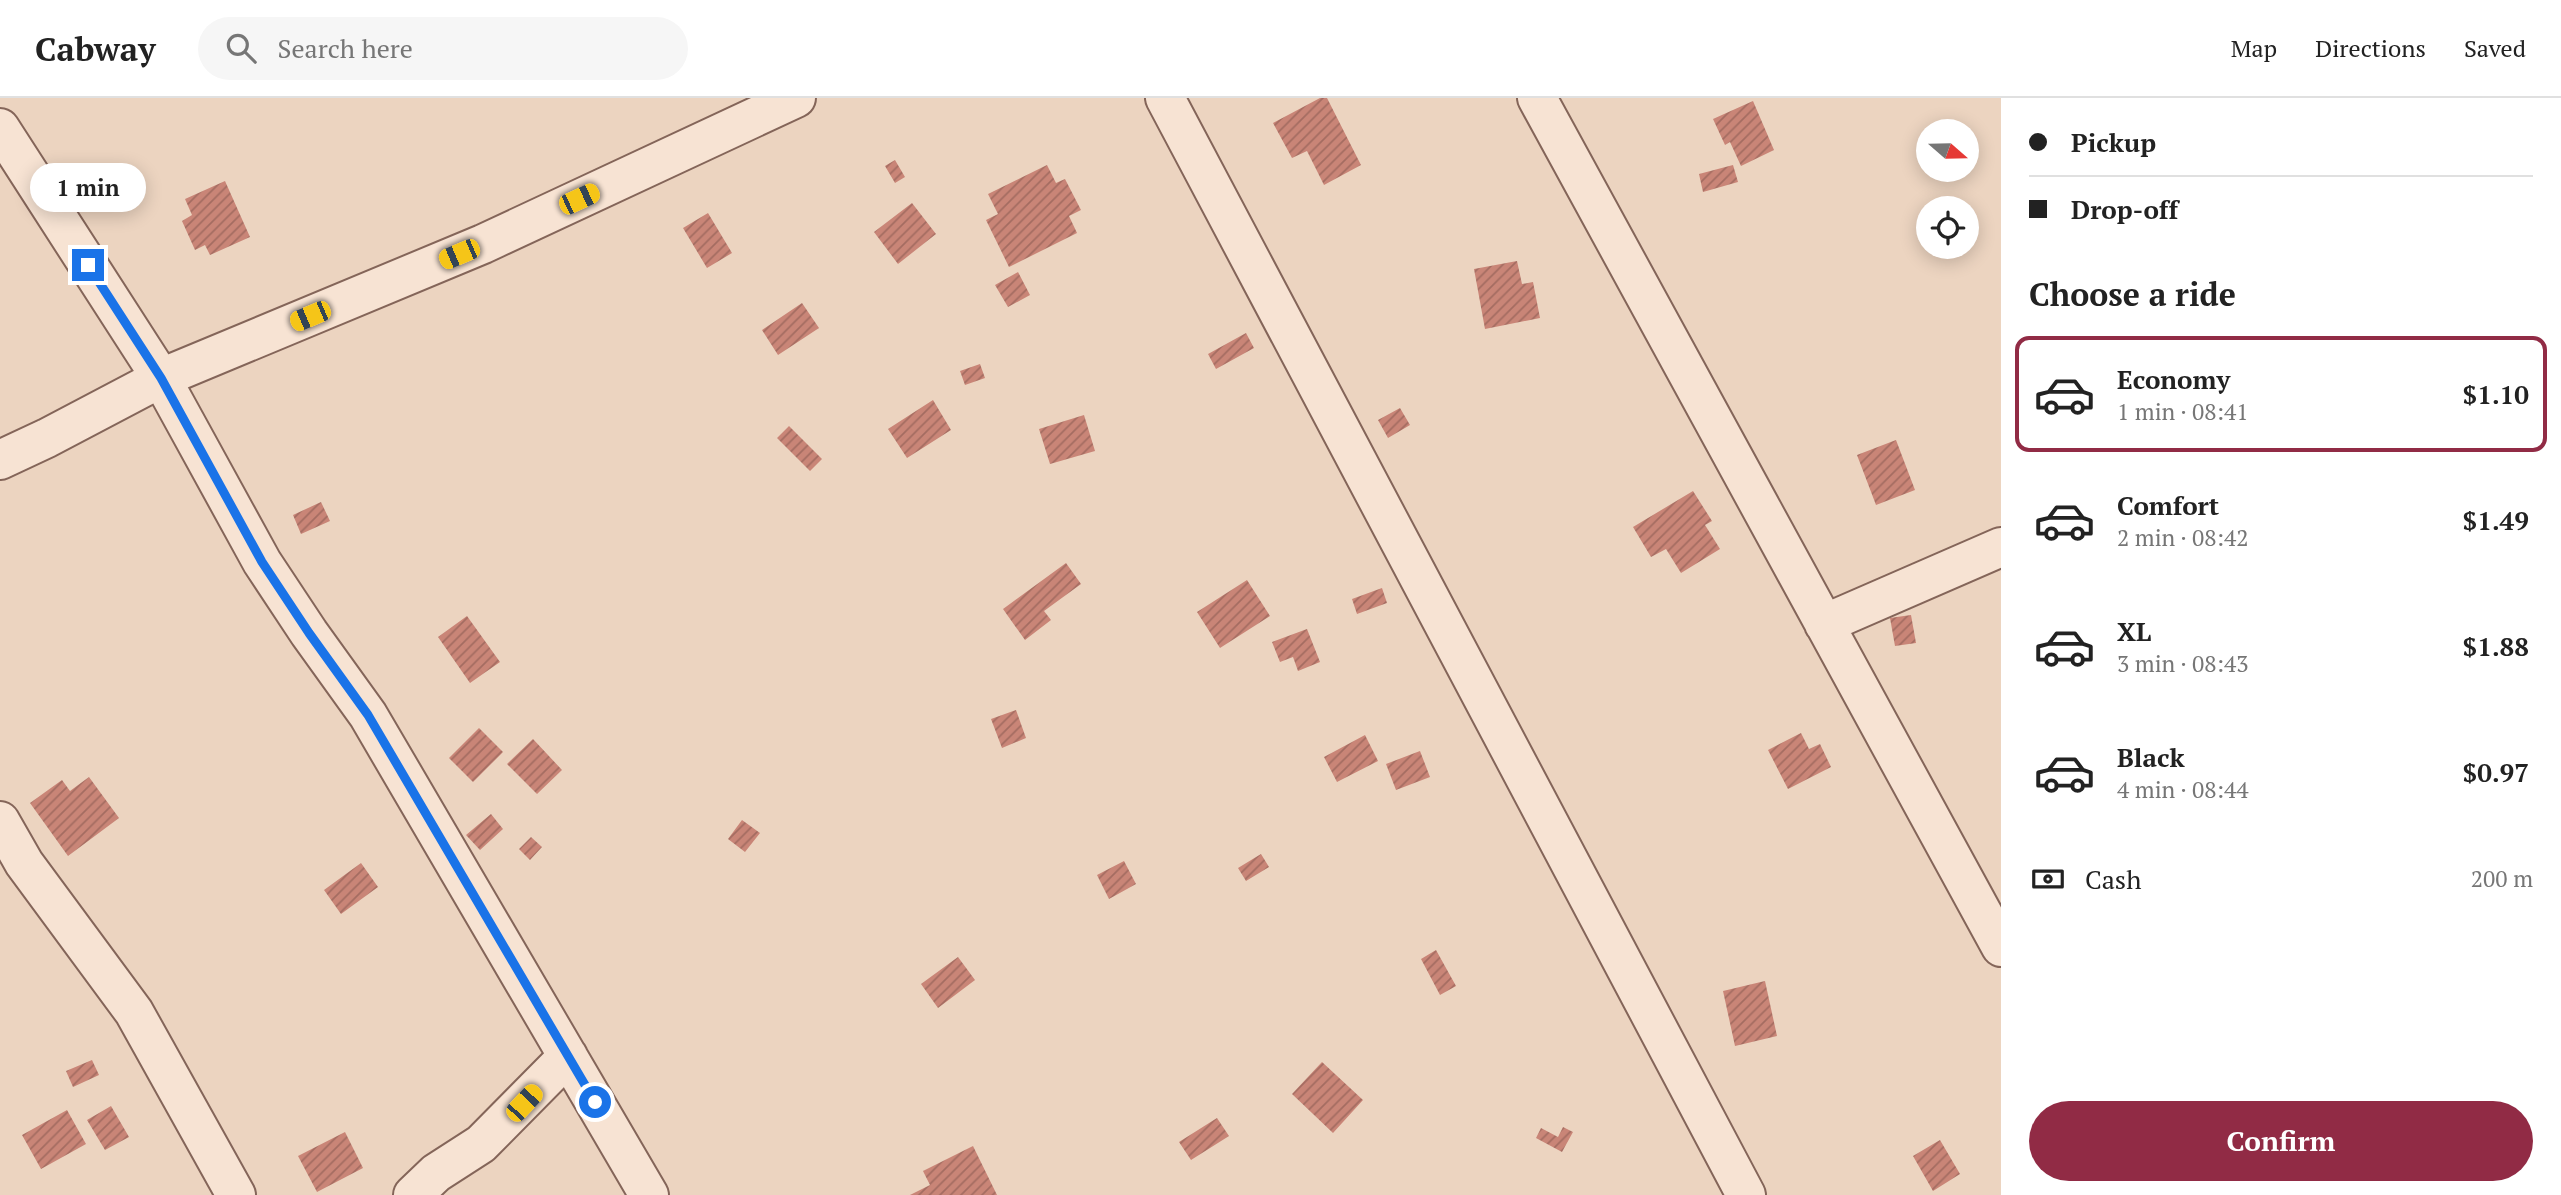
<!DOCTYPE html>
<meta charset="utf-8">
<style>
:root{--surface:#fff;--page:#f6f6f6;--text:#222;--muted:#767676;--line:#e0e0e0;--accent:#912b45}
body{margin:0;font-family:"PT Serif",serif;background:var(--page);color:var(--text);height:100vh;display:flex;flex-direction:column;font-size:26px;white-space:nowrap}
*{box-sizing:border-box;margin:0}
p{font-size:23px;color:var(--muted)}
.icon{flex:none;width:38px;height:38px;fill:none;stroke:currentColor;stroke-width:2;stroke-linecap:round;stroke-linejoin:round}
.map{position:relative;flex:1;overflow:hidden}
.side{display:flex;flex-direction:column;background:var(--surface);width:560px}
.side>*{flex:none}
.top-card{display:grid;align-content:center;height:154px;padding:0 28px;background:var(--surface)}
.needle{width:46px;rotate:110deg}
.tools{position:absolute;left:1916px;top:21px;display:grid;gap:14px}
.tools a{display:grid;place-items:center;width:63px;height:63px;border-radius:50%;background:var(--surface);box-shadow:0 4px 18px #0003;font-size:35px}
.end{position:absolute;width:32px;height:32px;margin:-16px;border:9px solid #1a73e8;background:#fff;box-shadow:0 0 0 4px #fff}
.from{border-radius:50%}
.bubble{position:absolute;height:49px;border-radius:24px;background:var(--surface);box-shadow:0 4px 18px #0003;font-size:23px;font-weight:700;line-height:49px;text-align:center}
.car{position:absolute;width:21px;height:42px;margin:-21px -10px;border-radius:9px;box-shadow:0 0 5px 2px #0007;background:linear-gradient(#f5c518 24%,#345 0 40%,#f5c518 0 76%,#345 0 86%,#f5c518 0)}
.top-card b{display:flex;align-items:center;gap:24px;height:66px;font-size:26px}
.top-card b+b{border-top:2px solid var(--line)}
.top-card i{width:18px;height:18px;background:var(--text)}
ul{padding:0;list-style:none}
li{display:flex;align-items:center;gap:21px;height:116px;margin:0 14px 10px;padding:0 14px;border:4px solid transparent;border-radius:14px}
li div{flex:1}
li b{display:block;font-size:26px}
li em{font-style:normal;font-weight:700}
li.selected{border-color:var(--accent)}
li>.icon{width:63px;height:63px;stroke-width:1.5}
h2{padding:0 28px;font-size:32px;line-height:84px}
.pay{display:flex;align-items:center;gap:18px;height:77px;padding:0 28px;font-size:26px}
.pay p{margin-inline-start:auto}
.action{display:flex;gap:14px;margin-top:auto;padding:14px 28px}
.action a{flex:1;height:80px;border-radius:42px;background:var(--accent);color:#fff;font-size:28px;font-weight:700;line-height:80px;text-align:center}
header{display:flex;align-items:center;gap:42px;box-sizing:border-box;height:98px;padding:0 35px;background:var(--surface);border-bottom:2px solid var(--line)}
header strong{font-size:33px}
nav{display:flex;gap:38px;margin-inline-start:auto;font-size:24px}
.search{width:490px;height:63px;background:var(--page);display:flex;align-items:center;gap:18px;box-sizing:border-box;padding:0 24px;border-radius:38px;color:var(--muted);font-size:26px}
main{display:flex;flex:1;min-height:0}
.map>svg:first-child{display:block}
.building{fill:url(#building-hatch)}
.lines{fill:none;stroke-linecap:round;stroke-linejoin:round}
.minor-casing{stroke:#846559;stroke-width:42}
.minor{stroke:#f7e3d3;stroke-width:38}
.route{stroke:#1a73e8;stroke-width:9}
</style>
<header>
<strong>Cabway</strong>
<div class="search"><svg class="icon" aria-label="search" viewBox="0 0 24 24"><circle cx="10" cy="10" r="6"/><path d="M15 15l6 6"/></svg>Search here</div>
<nav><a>Map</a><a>Directions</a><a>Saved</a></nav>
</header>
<main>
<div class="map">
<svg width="2001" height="1097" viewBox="0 0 2001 1097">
<defs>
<pattern id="building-hatch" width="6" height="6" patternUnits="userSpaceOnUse" patternTransform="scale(1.75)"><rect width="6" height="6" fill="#c98577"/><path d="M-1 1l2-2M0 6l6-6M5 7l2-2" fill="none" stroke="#a46c61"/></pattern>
</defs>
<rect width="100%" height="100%" fill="#ecd4c0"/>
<path class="building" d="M1320,0H1327L1361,67L1324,87L1307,53L1292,60L1273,25Z
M1753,3L1774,52L1741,68L1730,44L1725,47L1713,21Z
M895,62L905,79L895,85L885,68Z
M1047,67L1056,85L1065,81L1081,112L1069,118L1077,135L1009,169L986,122L998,116L988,96Z
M1733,67L1738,84L1703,94L1699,76Z
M225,83L250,139L210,157L205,147L195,152L182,123L192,117L185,101Z
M912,105L936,136L898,166L874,134Z
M708,115L732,155L707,170L683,130Z
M1517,163L1522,186L1533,184L1540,220L1485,231L1474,171Z
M1018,174L1030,197L1008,209L995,187Z
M802,205L819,230L778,257L762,232Z
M1246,235L1254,250L1216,271L1208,256Z
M980,266L985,280L965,287L960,273Z
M933,302L951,332L907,360L888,331Z
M1400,310L1410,327L1388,340L1378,322Z
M1084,317L1095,353L1050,366L1039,331Z
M789,328L822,361L810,373L777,340Z
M1896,342L1915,392L1876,407L1857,357Z
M1693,393L1712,423L1705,427L1720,451L1681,475L1666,451L1651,459L1633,429Z
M321,404L330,423L301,436L293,417Z
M1066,465L1081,486L1044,513L1051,522L1025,542L1003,511Z
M1247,482L1270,518L1220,550L1197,514Z
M1382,490L1387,505L1357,516L1352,501Z
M1911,517L1916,545L1895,548L1890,520Z
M467,518L500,564L470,585L438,539Z
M1307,531L1320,564L1298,573L1293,559L1280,564L1272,544Z
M1016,612L1026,640L1002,650L991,621Z
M479,630L503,654L473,684L449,660Z
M1801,635L1809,651L1820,646L1831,669L1788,691L1768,652Z
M1365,637L1378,663L1337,684L1324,659Z
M533,641L562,672L537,696L507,666Z
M1420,653L1430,679L1396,692L1386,666Z
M89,679L119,720L68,758L30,705L62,682L70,693Z
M491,716L503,731L480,752L466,737Z
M742,722L760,735L745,754L728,741Z
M531,739L542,749L530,762L519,751Z
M1261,756L1269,769L1246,783L1238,770Z
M1124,763L1136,786L1109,801L1097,777Z
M361,765L378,789L341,816L324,792Z
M1436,852L1456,888L1440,897L1421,861Z
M958,859L975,882L938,910L921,886Z
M1765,883L1777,938L1735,948L1723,893Z
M92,962L99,977L73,989L66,973Z
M1322,964L1363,1002L1333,1035L1292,996Z
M111,1008L129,1039L105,1052L87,1022Z
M67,1012L86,1046L41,1071L22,1037Z
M1217,1020L1229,1038L1191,1062L1179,1044Z
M1563,1029L1573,1034L1562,1054L1536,1040L1541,1030L1558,1039Z
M345,1034L363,1070L317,1094L298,1058Z
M1940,1042L1960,1076L1933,1093L1913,1058Z
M973,1048L997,1097H910L930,1087L923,1073Z"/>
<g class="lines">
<g class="minor-casing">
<path id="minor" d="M1165,0L1746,1097
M1537,0L2001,849
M0,30L161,280L262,464L309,535L368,617L649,1097
M0,362L47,340L161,280L483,146L796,0
M1824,526L2001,449
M0,723L24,765L134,914L236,1097
M413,1097L436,1075L481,1046L568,958"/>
</g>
<use href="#minor" class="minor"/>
</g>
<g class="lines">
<path class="route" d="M88,167L161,280L262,464L309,535L368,617L595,1004"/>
</g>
</svg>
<div class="tools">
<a><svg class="needle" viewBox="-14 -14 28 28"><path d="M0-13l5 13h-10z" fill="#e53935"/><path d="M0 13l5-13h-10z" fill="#767676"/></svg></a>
<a><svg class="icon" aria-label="locate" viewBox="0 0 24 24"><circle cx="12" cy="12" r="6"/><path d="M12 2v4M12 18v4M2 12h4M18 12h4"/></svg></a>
</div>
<i class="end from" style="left:595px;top:1004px"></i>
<i class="end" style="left:88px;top:167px"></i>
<div class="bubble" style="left:30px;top:65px;width:116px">1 min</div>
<i class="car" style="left:579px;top:101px;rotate:65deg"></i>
<i class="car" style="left:459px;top:156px;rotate:247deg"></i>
<i class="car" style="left:310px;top:218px;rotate:247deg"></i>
<i class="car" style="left:524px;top:1005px;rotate:43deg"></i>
</div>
<section class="side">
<div class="top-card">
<b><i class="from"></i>Pickup</b>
<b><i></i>Drop-off</b>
</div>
<h2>Choose a ride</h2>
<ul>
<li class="selected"><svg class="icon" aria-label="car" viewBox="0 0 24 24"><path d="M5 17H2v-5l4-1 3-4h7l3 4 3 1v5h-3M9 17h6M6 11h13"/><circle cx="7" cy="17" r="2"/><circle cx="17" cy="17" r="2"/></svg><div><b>Economy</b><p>1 min · 08:41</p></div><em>$1.10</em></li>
<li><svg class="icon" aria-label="car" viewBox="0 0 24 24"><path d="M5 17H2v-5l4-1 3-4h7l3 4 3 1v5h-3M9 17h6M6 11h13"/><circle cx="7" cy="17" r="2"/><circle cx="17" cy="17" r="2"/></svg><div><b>Comfort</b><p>2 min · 08:42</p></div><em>$1.49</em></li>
<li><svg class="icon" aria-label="car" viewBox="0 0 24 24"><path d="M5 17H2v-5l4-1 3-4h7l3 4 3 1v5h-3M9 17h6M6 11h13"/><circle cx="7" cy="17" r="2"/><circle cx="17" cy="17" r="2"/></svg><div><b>XL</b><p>3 min · 08:43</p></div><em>$1.88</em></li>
<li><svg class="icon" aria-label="car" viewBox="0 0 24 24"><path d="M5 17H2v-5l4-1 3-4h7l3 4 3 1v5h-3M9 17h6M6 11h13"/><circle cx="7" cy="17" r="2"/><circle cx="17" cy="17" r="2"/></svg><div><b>Black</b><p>4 min · 08:44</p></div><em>$0.97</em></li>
</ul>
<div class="pay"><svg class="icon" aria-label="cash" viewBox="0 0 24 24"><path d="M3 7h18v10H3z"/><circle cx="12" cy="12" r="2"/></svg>Cash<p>200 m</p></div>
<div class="action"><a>Confirm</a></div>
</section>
</main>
